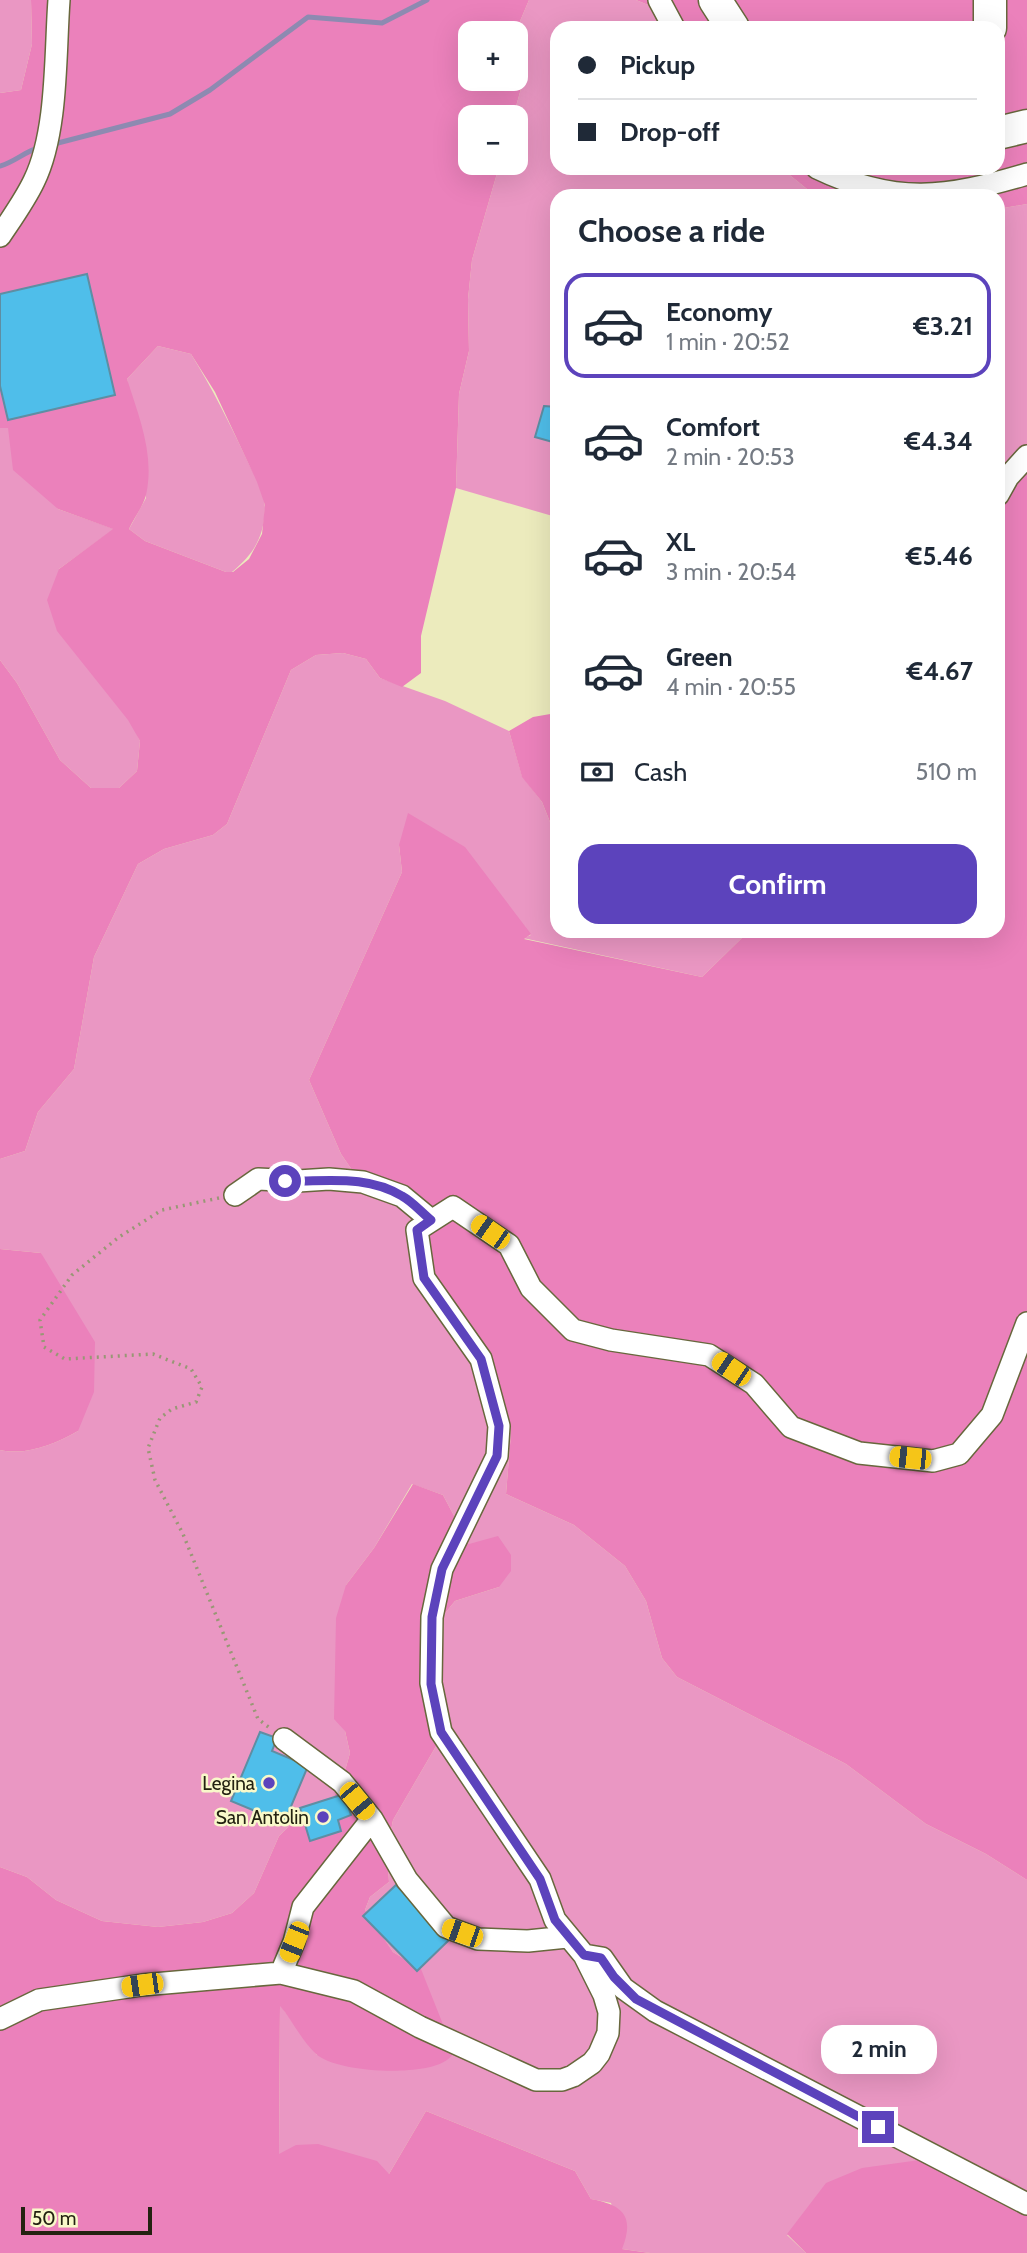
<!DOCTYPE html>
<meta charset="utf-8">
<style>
:root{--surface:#fff;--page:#f2f2f3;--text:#1f2937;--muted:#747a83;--line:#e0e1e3;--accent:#5c43bc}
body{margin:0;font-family:Cabin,sans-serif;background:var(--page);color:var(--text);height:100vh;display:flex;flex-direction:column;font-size:26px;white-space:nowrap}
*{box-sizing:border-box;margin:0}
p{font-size:23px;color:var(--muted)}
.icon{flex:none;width:38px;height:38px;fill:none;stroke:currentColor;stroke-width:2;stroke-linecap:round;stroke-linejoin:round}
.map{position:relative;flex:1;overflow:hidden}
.drawer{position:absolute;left:550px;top:189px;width:455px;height:749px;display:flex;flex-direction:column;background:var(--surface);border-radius:21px;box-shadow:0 7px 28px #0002}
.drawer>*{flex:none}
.guide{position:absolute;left:550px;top:21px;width:455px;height:154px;border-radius:21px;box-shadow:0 7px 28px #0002;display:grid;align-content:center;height:154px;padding:0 28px;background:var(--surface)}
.buttons{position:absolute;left:458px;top:21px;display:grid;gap:14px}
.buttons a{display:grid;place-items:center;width:70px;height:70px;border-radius:14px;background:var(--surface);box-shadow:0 7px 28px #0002;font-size:35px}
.scale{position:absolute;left:21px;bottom:18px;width:131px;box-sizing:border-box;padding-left:7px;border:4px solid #232211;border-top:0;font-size:19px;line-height:24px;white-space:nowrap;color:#232211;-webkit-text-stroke:5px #f9f9ca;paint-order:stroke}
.end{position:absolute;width:32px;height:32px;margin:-16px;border:9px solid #5c43bc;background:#fff;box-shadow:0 0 0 4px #fff}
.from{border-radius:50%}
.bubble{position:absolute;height:49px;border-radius:21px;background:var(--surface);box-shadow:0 7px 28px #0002;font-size:23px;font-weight:800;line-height:49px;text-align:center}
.car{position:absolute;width:21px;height:42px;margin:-21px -10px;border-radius:9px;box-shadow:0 0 5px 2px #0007;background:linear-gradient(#f5c518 24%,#345 0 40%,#f5c518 0 76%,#345 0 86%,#f5c518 0)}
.guide b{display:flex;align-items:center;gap:24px;height:66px;font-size:26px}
.guide b+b{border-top:2px solid var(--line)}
.guide i{width:18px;height:18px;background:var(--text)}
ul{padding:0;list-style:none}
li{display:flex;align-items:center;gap:21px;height:105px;margin:0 14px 10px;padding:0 14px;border:4px solid transparent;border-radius:21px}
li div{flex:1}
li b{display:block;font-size:26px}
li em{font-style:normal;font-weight:800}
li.current{border-color:var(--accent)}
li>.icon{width:63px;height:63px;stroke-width:1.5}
h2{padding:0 28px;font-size:32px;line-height:84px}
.pay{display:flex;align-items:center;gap:18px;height:77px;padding:0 28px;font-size:26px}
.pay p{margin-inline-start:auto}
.cta{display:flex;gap:14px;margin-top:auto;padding:14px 28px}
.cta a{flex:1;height:80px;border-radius:21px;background:var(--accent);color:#fff;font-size:28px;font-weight:800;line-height:80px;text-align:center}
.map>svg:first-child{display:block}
.green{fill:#ea97c3}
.forest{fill:#eb81bb;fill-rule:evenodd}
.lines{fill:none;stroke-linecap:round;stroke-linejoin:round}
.stream{stroke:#8d8ab1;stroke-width:5}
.building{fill:#4fbeea;stroke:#5e8ea3;stroke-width:2}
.minor-casing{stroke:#68673d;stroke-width:24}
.highway-casing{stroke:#68673d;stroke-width:35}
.path{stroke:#989775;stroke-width:3.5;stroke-dasharray:2 5;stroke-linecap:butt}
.minor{stroke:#fff;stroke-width:21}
.highway{stroke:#fff;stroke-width:32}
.route{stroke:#5c43bc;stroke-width:9}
.poi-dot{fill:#5c43bc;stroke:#f9f9ca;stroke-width:2.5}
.labels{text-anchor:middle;stroke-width:5;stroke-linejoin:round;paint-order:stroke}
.poi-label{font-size:19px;fill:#232211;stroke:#f9f9ca;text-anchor:end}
</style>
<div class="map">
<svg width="1027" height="2253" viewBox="0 0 1027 2253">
<rect width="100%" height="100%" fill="#ecebbd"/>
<path class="green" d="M0,0H31L32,44L21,90L0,93Z
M529,0H636L658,9L668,28H556V168H781L807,189L830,196H556V517L456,488L459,394L469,351L468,299L472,260L500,163H516V117H513L526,71L516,61L515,33Z
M1027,204V453L998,494V209Z
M158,346L191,354C212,388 229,422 246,458C253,473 265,492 265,508C264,537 254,554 232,572H226L145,541L129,529L146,498L127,379Z
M8,427L58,509L114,529L59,569L140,741L137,771L119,788H91L60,760L17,683L0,660V428Z
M343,653L366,659L380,678L445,701L509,731L522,776L542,802L556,837V931H749L702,977L523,938L531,935L399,845L402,872L309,1080L341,1154L352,1170L396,1196L411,1221L414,1254L498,1385L511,1433L506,1494L574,1525L625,1566L646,1601L662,1658L677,1677L846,1764L926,1824L986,1854L1027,1880V2192L1011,2180L787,2235L806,2253H650L622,2249L611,2203L591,2199L575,2171L426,2111L389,2174L279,2154L280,2005L317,2055L421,1969L393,1952L365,1910L370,1897L389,1882L387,1851L393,1820L439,1741L442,1617L455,1601L499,1587L469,1544L443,1495L412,1484L374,1548L346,1585L345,1731L350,1753L340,1788L333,1797L307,1809L279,1836L254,1893L232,1913L203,1922L158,1927L102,1921L56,1900L27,1877L0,1867V1450C27,1456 55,1444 78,1431L41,1253L0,1249V1159L25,1151L38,1112L74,1069L94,957L138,864L164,849L213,835L227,824L291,670L316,655Z"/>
<path class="forest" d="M31,0H529L515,33H471V79H516V61L526,71L513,117H471V163H500L472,260L468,299L469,351L459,394L456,488L421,636V673L402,687L380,678L366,659L343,653L316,655L291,670L227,824L213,835L164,849L138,864L94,957L74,1069L38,1112L25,1151L0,1159V660L17,683L60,760L91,788H119L137,771L140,741L128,720L57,631L47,600L59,569L113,529L58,509L13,470L8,428H0V93L21,90L32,44ZM158,346L191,354L215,392L257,482L265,505L262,534L249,559L233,572H226L145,541L129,529C134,518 143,507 146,495C155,455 139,417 127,379Z
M636,0H1027V204L998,209V196H830L807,189L781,168H998V28H668L658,9Z
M1027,453V1880L986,1854L926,1824L846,1764L677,1677L662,1658L646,1601L625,1566L574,1525L506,1494L511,1433L498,1385L414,1254L411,1221L396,1196L352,1170L341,1154L309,1080L402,872L399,845L408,813L465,847L531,934L524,939L702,977L749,931H998V494Z
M556,713V837L542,802L522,777L509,731L533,717Z
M0,1249L41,1253L95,1342L94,1392L78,1431C55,1444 27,1456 0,1450Z
M413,1484L443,1495L469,1544L498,1536L511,1555V1571L499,1587L455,1601L442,1617L439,1741L393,1820L387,1851L389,1882L370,1897L365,1910L393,1952L421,1969L454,2052C452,2055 450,2058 447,2060C424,2077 337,2073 316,2054C302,2041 292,2020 280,2006L279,2154L296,2145L318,2144L377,2161L389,2174L426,2111L575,2171L591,2199C623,2205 635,2216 622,2249L650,2253H0V1867L27,1877L56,1900L102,1921L158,1927L203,1922L232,1913L254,1893L279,1836L307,1809L333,1797L340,1788L350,1753L345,1731L334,1719L336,1618L346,1585L374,1548Z
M927,2159L965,2161L1011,2180L1027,2192V2253H806L787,2234L826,2183L862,2168Z"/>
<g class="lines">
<path class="stream" d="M54,144L170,114L210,90L308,17L382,23L427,0
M0,166C15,162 25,151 41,147"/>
</g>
<path class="building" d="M87,274L115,395L8,420L0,386V294Z
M544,406L556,407V443L535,437Z
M260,1732L277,1738L272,1751L308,1766L284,1823L231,1801Z
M344,1794L351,1815L338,1820L341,1831L310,1841L300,1808Z
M396,1885L449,1940L417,1971L363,1916Z"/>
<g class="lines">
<g class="minor-casing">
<path id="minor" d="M659,0L674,28
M817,168C896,206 946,198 1027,174
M0,236C12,218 25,200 34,181C58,132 55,54 59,0
M998,495L1008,477L1027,456
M235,1195L258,1179L298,1181L329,1179L363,1182L402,1196L431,1220
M284,1739L342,1782L372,1819L407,1880L446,1927L478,1939L528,1941L567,1937
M584,1955L602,1958L623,1988L655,2011L1027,2204
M281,1973L294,1942L303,1907L372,1819
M0,2019L39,2000L142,1985L281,1973L354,1991L420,2027L536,2080H562L573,2076L592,2063L599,2054L608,2033L609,2012L604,1995L584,1955L555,1920L540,1879L441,1732L431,1683L432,1617L442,1569L497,1456L499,1426L481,1359L424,1278L417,1230L453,1207L509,1245L531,1288L573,1330L611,1340L709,1355L754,1384L791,1427L859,1453L933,1461L959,1454L992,1415L1027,1323"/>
</g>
<g class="highway-casing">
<path id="highway" d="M715,0L733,28
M990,28V0
M998,133L1027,126"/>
</g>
<path class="path" d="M219,1198L162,1210L119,1237L72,1275L40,1320L44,1347L65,1359L153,1354L191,1369L202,1387L196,1402L172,1409L160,1418L148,1448L155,1480L183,1534L258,1719L271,1729"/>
<use href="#minor" class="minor"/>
<use href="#highway" class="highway"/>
</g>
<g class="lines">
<path class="route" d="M285,1181C325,1182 366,1174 402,1196C413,1202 422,1213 431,1220L417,1230L424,1278L481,1359L499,1426L497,1456L442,1569L432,1617L431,1684L441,1732L540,1879L555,1920L584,1955L601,1958L614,1977L636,1999L878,2127"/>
</g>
<g class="poi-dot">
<circle cx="269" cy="1783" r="7"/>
<circle cx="323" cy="1817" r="7"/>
</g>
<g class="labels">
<g class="poi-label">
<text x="255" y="1790">Legina</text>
<text x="309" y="1824">San Antolin</text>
</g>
</g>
</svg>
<div class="buttons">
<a>+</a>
<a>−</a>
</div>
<div class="scale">50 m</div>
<i class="end from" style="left:285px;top:1181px"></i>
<i class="end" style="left:878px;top:2127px"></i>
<div class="bubble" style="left:821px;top:2025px;width:116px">2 min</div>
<i class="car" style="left:490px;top:1232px;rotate:305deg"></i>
<i class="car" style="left:731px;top:1369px;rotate:304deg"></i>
<i class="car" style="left:910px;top:1458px;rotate:276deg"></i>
<i class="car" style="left:357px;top:1801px;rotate:140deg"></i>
<i class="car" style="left:462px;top:1933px;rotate:289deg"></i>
<i class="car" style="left:294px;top:1942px;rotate:202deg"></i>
<i class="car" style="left:142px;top:1985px;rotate:262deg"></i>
<div class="guide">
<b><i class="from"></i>Pickup</b>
<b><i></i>Drop-off</b>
</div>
<section class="drawer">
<h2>Choose a ride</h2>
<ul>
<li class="current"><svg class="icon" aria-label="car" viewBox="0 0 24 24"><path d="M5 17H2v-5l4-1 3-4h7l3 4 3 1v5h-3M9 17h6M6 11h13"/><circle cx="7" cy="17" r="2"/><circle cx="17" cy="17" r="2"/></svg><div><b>Economy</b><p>1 min · 20:52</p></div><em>€3.21</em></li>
<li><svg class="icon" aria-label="car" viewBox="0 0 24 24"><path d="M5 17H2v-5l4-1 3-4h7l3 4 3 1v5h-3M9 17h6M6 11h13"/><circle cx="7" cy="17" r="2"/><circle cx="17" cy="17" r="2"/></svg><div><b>Comfort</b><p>2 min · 20:53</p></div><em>€4.34</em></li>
<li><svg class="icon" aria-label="car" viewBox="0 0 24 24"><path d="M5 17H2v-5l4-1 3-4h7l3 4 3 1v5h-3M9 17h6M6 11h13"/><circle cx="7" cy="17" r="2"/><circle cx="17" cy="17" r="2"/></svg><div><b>XL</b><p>3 min · 20:54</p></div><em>€5.46</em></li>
<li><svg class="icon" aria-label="car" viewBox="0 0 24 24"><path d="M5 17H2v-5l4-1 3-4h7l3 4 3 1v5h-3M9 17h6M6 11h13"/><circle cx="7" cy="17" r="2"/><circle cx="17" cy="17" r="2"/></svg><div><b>Green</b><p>4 min · 20:55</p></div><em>€4.67</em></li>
</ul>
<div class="pay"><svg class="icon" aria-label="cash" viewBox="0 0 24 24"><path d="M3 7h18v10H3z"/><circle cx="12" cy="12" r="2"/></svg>Cash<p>510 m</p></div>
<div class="cta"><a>Confirm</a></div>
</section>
</div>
